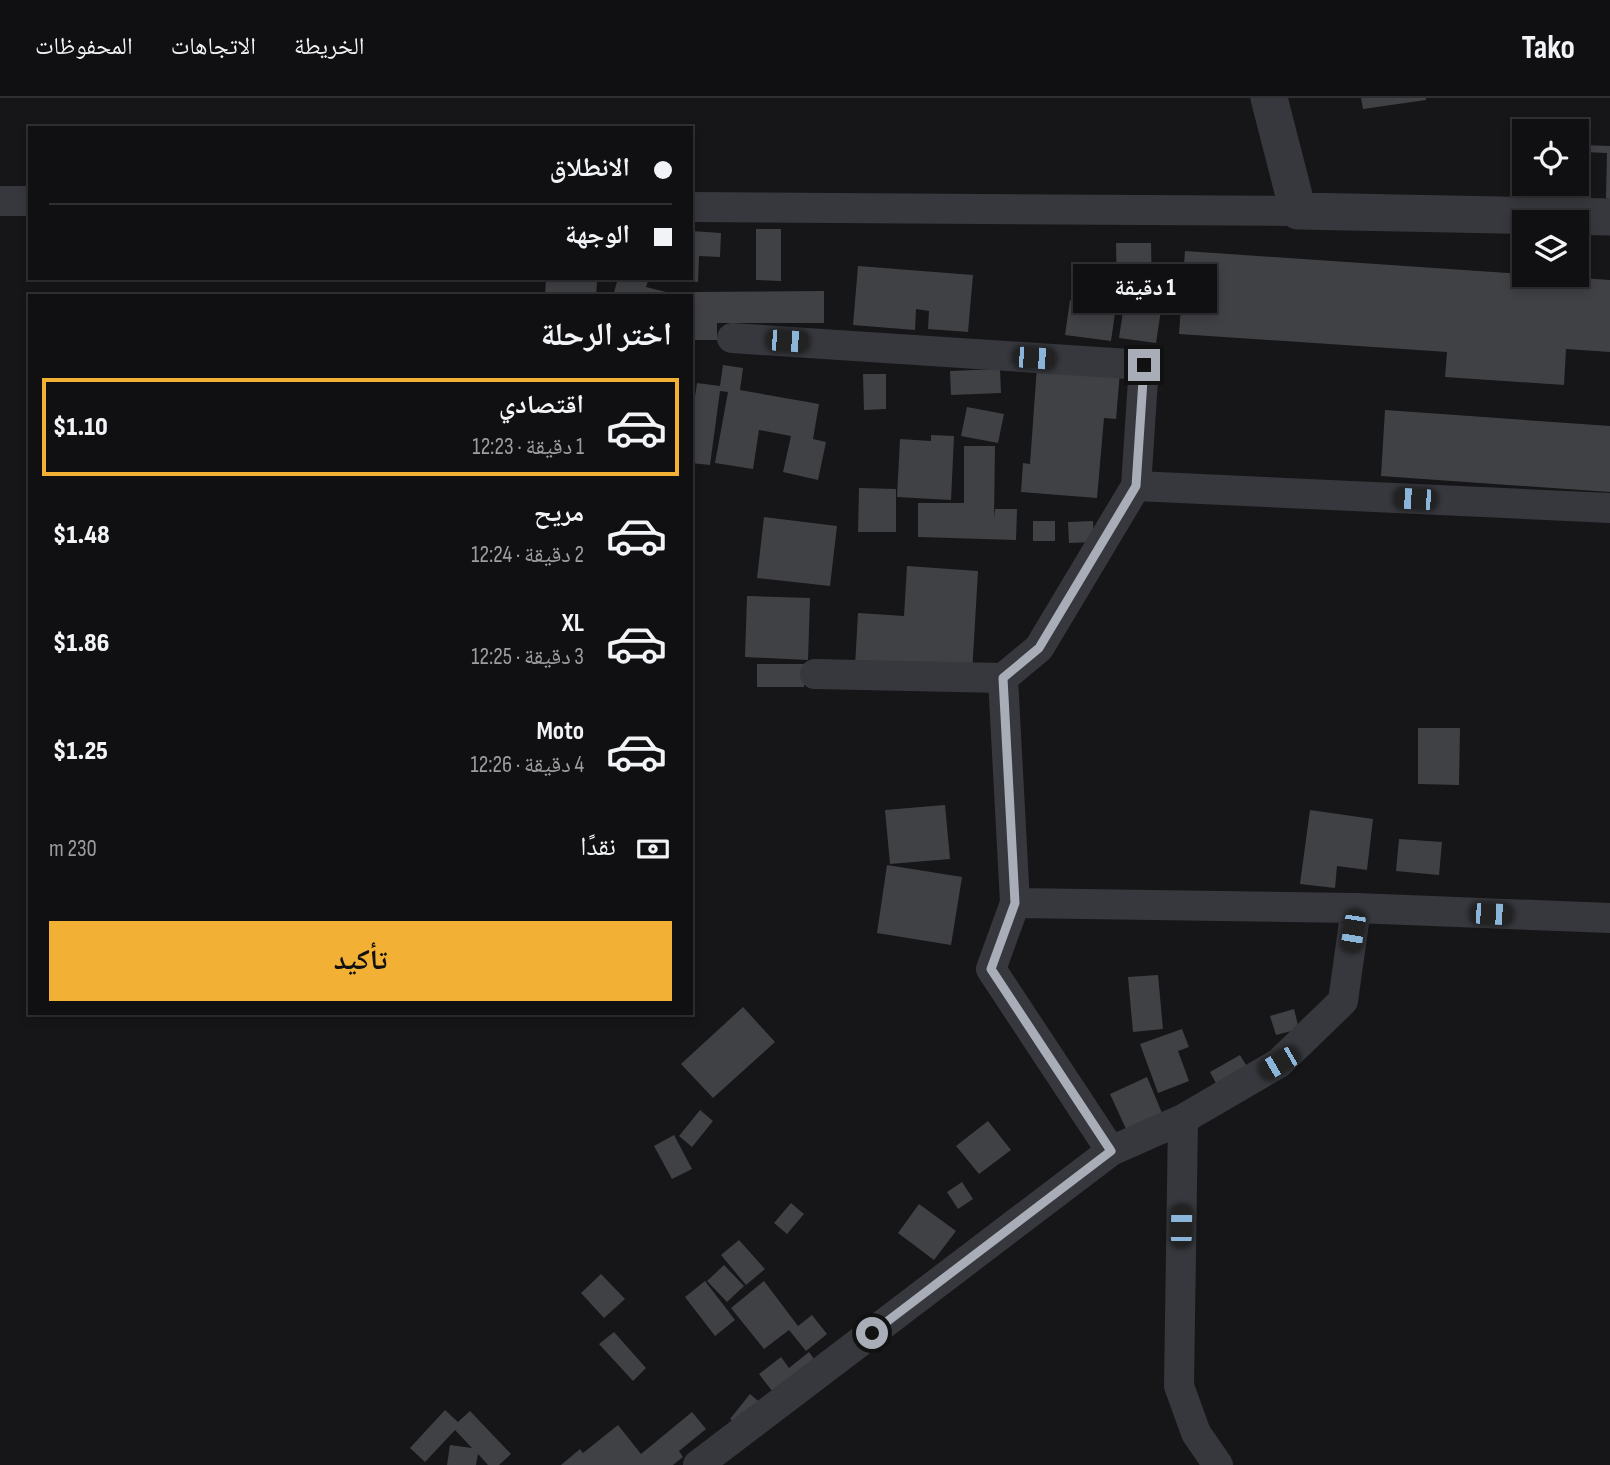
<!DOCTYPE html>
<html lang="ar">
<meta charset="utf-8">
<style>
:root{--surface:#101012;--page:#19191b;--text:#f1f3f6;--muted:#9c9d9f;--line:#303032;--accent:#f2b134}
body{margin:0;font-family:"Sofia Sans Condensed","Noto Naskh Arabic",sans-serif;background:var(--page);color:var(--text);direction:rtl;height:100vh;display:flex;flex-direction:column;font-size:26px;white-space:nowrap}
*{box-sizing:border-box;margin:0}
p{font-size:23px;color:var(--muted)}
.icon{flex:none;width:38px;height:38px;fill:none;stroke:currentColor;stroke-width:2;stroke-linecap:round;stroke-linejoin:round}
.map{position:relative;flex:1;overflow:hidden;direction:ltr}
.side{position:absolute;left:28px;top:196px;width:665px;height:721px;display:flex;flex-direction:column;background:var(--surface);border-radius:0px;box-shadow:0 4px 10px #0003,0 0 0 2px var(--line);direction:rtl}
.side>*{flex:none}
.banner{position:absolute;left:28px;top:28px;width:665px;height:154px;border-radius:0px;box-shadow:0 4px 10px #0003,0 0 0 2px var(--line);direction:rtl;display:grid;align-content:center;height:154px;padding:0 21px;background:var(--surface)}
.buttons{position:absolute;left:1512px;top:21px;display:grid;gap:14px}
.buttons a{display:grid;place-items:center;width:77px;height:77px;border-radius:0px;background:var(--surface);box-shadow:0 4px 10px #0003,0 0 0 2px var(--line);font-size:35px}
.end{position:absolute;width:32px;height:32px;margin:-16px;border:9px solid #a8adb8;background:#111;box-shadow:0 0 0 4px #111}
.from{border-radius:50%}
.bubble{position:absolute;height:49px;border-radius:0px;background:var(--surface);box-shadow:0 4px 10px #0003,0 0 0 2px var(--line);font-size:23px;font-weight:800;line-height:49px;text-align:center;direction:rtl}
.car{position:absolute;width:21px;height:42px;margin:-21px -10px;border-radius:9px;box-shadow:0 0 5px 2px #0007;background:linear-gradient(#222 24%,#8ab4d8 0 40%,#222 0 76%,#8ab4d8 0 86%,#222 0)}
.banner b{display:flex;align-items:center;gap:24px;height:66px;font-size:26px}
.banner b+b{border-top:2px solid var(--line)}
.banner i{width:18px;height:18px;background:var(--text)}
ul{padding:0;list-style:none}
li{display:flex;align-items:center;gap:21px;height:98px;margin:0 14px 10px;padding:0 7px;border:4px solid transparent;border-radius:0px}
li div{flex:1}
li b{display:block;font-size:26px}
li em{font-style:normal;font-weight:800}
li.on{border-color:var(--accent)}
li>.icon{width:63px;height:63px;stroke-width:1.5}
h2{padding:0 21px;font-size:32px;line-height:84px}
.pay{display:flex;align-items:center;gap:18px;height:77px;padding:0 21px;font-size:26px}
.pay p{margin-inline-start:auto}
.cta{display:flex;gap:14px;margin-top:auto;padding:14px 21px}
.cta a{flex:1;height:80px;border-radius:0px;background:var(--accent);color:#111;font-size:28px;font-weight:800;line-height:80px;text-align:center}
header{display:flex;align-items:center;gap:42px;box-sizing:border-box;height:98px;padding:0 35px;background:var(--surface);border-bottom:2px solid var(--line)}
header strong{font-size:33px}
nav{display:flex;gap:38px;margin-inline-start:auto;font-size:24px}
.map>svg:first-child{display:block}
.building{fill:#404145}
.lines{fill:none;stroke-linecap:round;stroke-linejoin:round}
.minor{stroke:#37383d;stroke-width:30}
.tertiary{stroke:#37383d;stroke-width:37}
.route{stroke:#a8adb8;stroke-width:9}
</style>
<header>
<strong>Tako</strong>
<nav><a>الخريطة</a><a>الاتجاهات</a><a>المحفوظات</a></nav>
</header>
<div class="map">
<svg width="1610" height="1367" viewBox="0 0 1610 1367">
<rect width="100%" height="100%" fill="#161618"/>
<path class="building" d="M1361,0H1426V2L1363,11Z
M1584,47L1610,48V101L1606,100L1607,55L1583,54Z
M756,131H781V183L756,182Z
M691,133L721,135L720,159L699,158L698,184L675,183V180H691Z
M1116,145H1151L1152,195H1117Z
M1185,153L1610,182V254L1566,251L1564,287L1445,279L1447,254L1179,236Z
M1084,166L1113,169L1109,201L1080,197Z
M858,168L973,177L968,234L928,231L929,213L916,211L915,232L853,227Z
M546,180L597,184L596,198H545Z
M618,180H649L646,189L670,195L669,198H613Z
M824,193V225H717V242H692L691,194Z
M1125,200L1162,205L1156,245L1119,240Z
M1070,202L1116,208L1111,243L1065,237Z
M723,267L743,270L740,292L819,306L813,341L826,344L818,382L783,374L791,338L759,332L753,371L715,365L728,294L720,293L710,367L691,365V326L697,285L720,288Z
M1037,268L1120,274L1116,321L1104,320L1097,400L1021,394L1023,365L1030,366Z
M1000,271L1001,295L951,297L950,273Z
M863,276H886V311L864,312Z
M967,309L1004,316L998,345L961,338Z
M1385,312L1610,328V394L1381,378Z
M931,337L954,338L951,402L897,399L900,341L931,343Z
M964,348H995L994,420L995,411H1017L1016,442L918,439V405H964Z
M859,390L896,391V434H858Z
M764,419L837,428L830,488L757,480Z
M1033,423H1055V443H1033Z
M1093,423L1094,444L1069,445L1068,424Z
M907,468L978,473L972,576L855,568L858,515L904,518Z
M747,498L810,500L808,562L745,559Z
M757,566H804V589H757Z
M1418,630H1460L1459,687L1418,686Z
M945,707L950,761L890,766L885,712Z
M1310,712L1373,721L1367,772L1337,768L1335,790L1300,786Z
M1399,741L1442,744L1439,777L1396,773Z
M887,767L962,779L951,847L877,835Z
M1158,877L1163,931L1133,934L1128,879Z
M743,909L775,944L713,1000L681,966Z
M1294,911L1299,931L1276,937L1270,918Z
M1182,931L1189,949L1178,953L1189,983L1158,995L1140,946Z
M1240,957L1249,972L1218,989L1210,974Z
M1147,979L1162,1015L1126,1031L1110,996Z
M700,1012L713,1023L692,1049L679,1038Z
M988,1023L1011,1052L979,1076L956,1048Z
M674,1037L692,1071L672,1081L654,1048Z
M962,1084L973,1101L958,1111L947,1094Z
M791,1105L804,1116L787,1136L774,1125Z
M919,1106L956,1133L934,1162L898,1135Z
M739,1142L765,1171L746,1187L721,1157Z
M724,1167L744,1188L727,1204L707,1183Z
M601,1176L625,1201L604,1220L581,1195Z
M705,1183L735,1222L715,1238L685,1199Z
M764,1183L798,1228L812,1217L827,1236L806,1253L789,1232L764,1251L731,1210Z
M614,1234L646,1270L633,1283L599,1246Z
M809,1254L817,1265L776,1298L759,1276L781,1259L789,1270Z
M750,1296L763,1307L743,1332L730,1321Z
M445,1312L458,1324L470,1313L511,1356L499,1367H488L478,1356L476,1367H447L450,1347L472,1350L455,1332L425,1364L410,1350Z
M692,1314L706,1331L679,1353L683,1359L673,1367H561L580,1351L583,1355L618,1327L641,1356Z"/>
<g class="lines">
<path class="minor" d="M0,103H30
M691,109L1298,113
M732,240L1144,267L1136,388L1610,410
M815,576L1003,580L1039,550L1136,388
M1015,805L1356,810L1343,903L1279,965L1183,1021L1111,1053
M1356,810L1610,820
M1183,1021L1179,1288L1196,1335L1218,1367
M698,1367L1111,1053L991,871L1015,805L1003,580"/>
<path class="tertiary" d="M1269,0L1298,113L1610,119"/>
</g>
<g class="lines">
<path class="route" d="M872,1235L1111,1053L991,871L1015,805L1003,580L1039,550L1136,388L1144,267"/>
</g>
</svg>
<div class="buttons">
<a><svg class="icon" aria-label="locate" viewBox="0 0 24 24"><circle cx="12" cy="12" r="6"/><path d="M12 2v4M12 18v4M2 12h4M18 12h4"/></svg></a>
<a><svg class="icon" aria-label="layers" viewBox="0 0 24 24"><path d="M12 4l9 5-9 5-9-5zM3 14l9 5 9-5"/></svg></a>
</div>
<i class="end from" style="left:872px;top:1235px"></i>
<i class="end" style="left:1144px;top:267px"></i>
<div class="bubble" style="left:1073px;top:166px;width:144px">1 دقيقة</div>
<i class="car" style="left:787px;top:243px;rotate:94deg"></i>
<i class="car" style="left:1034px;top:260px;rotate:94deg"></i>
<i class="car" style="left:1415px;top:401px;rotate:273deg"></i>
<i class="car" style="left:1491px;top:816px;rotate:92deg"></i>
<i class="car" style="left:1353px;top:833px;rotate:189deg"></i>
<i class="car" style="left:1279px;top:965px;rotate:240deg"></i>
<i class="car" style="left:1181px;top:1128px;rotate:1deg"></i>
<div class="banner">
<b><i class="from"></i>الانطلاق</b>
<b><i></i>الوجهة</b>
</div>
<section class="side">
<h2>اختر الرحلة</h2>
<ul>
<li class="on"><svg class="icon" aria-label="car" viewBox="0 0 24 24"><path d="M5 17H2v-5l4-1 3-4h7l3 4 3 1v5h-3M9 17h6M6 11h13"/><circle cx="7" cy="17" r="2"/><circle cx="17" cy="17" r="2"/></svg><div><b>اقتصادي</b><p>1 دقيقة · 12:23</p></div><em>$1.10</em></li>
<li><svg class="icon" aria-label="car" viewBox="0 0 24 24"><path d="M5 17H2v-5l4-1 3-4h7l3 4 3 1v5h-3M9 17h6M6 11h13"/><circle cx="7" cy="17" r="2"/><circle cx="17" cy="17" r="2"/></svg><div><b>مريح</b><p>2 دقيقة · 12:24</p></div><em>$1.48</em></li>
<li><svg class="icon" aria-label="car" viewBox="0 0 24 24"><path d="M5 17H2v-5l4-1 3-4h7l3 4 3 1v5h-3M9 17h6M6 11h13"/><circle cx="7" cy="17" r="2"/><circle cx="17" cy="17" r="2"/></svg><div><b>XL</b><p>3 دقيقة · 12:25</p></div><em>$1.86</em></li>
<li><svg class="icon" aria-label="car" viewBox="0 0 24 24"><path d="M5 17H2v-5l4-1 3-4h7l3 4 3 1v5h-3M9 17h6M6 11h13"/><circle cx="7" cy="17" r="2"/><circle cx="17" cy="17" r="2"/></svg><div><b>Moto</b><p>4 دقيقة · 12:26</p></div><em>$1.25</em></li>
</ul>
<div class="pay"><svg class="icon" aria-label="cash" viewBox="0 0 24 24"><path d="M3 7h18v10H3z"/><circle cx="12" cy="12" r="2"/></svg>نقدًا<p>230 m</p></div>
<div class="cta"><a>تأكيد</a></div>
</section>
</div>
